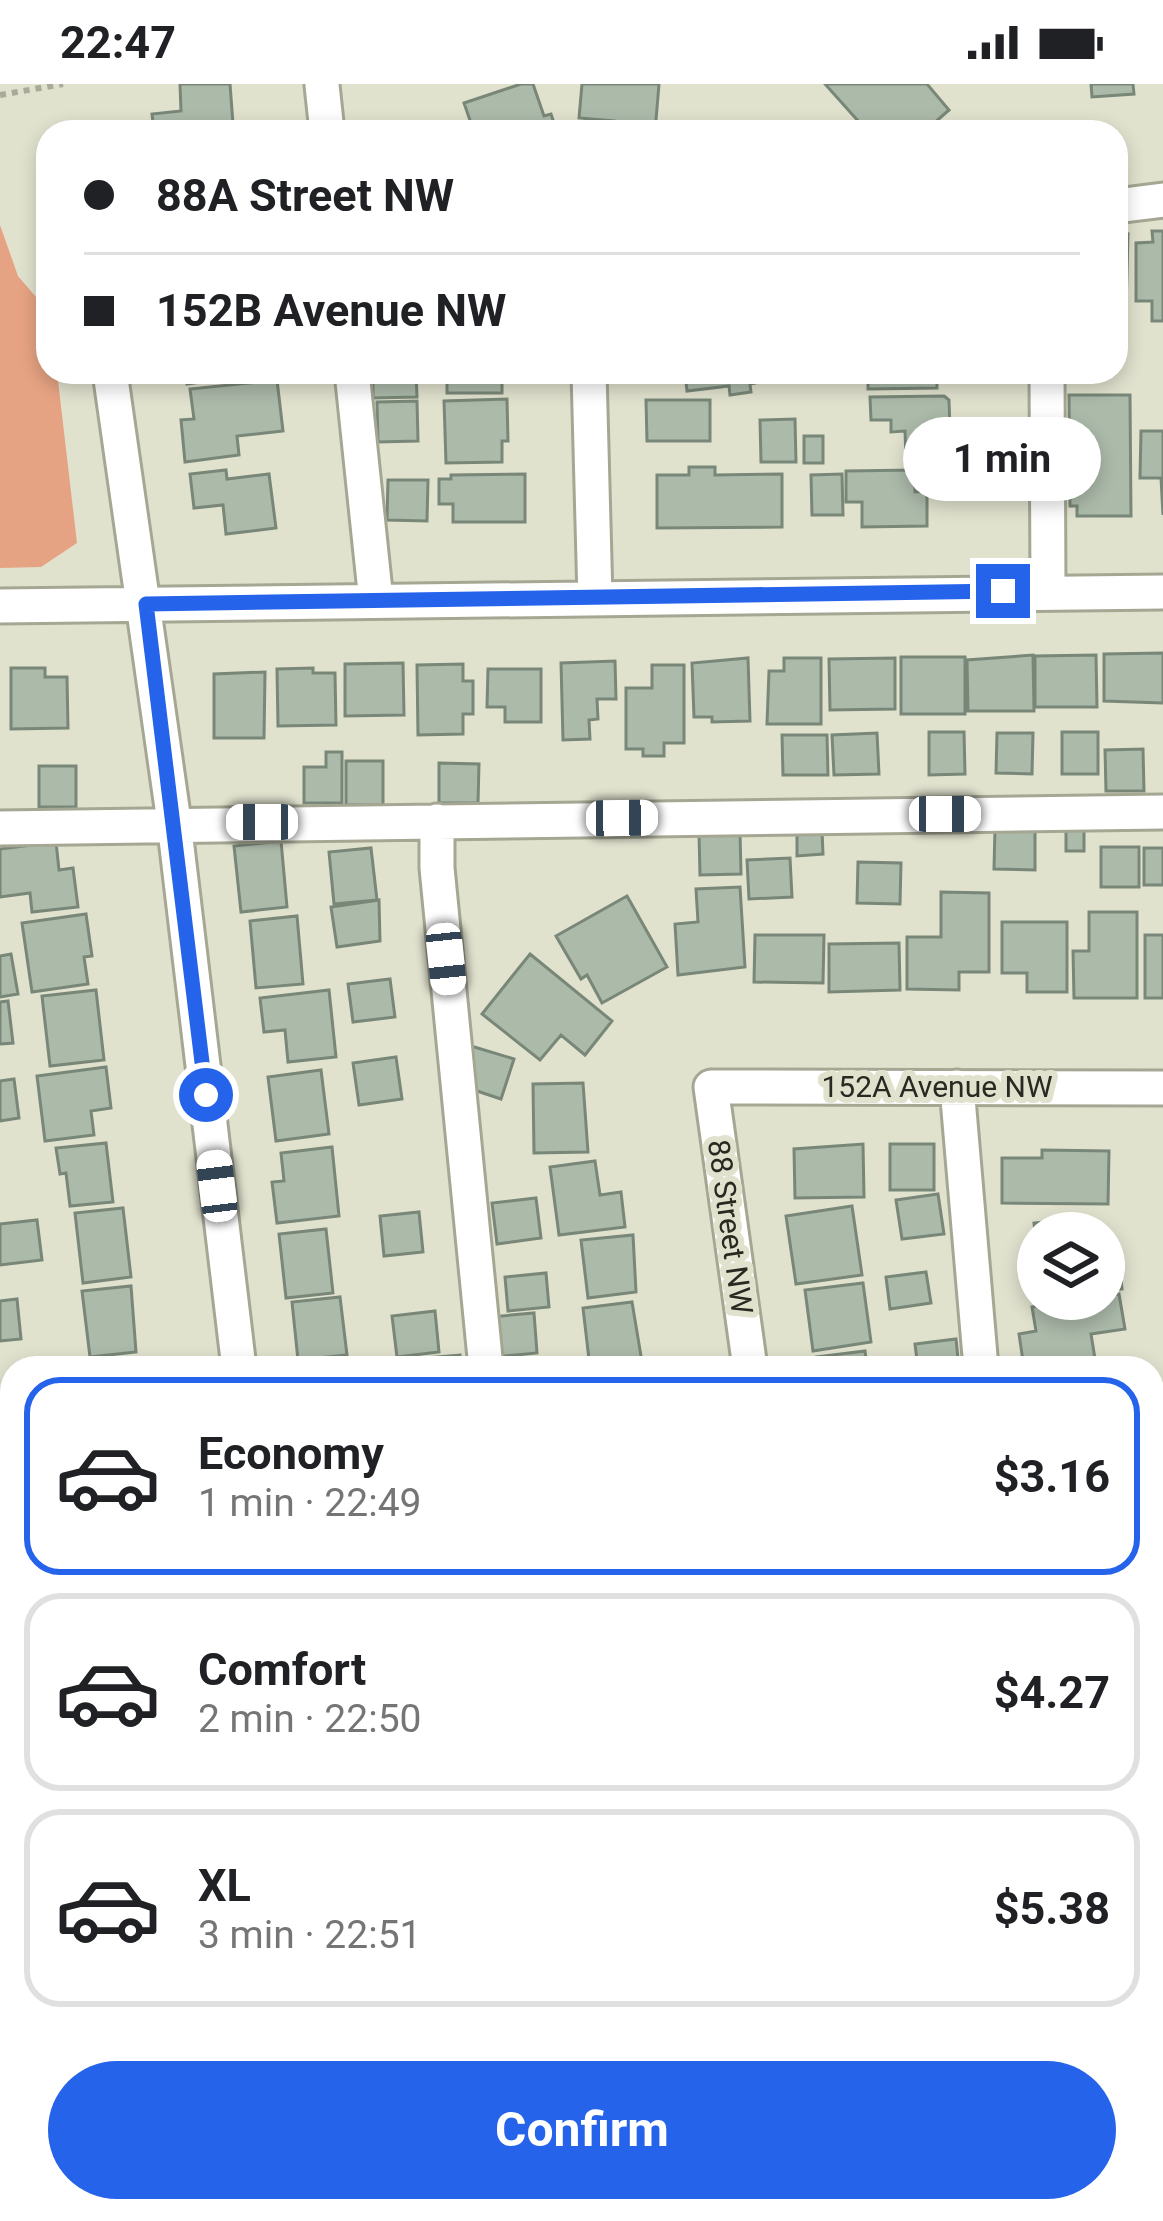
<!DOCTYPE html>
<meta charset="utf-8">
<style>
:root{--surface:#fff;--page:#f2f2f2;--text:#202124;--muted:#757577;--line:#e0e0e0;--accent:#2563eb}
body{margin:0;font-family:Roboto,sans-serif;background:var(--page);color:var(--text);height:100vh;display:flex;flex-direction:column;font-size:45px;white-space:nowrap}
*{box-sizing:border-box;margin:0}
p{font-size:39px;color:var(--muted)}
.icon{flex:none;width:66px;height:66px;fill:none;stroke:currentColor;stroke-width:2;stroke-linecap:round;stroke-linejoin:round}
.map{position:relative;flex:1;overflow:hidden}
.side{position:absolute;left:0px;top:1272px;width:1164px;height:867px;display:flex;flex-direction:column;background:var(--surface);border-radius:36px 36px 0 0;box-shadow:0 6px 18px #0003}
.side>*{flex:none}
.guide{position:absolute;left:36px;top:36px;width:1092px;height:264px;border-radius:36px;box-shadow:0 6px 18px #0003;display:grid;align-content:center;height:264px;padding:0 48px;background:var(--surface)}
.buttons{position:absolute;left:1017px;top:1128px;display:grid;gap:24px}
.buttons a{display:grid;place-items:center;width:108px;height:108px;border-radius:50%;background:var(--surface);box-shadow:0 6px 18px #0003;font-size:60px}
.end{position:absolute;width:54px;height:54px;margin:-27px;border:15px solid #2563eb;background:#fff;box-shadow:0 0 0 6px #fff}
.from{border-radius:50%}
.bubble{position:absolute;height:84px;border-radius:42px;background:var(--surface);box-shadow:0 6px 18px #0003;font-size:39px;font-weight:700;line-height:84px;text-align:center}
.car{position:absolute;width:36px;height:72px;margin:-36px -18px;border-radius:15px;box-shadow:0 0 9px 3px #0007;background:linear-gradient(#fff 24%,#345 0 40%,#fff 0 76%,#345 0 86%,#fff 0)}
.guide b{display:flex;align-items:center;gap:42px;height:114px;font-size:45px}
.guide b+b{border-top:3px solid var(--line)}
.guide i{width:30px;height:30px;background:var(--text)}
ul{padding:21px 0 0;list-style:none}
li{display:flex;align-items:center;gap:36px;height:198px;margin:0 24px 18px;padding:0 24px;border:6px solid var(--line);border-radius:36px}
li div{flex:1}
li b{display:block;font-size:45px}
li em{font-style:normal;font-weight:700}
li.selected{border-color:var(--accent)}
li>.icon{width:108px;height:108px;stroke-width:1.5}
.button{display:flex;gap:24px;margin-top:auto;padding:24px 48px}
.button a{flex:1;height:138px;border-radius:72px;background:var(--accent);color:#fff;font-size:48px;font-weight:700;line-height:138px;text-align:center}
.status{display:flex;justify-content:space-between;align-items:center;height:84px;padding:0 60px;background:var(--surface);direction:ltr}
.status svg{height:33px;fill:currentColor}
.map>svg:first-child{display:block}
.green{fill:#e6a383}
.building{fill:#acbaaa;stroke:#798778;stroke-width:3}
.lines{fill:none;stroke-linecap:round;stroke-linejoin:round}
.minor-casing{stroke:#a5a793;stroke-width:39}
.path{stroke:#a9aa9a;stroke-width:6;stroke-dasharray:6 6;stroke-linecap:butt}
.minor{stroke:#fff;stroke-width:33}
.route{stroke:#2563eb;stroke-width:15}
.labels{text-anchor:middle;stroke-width:12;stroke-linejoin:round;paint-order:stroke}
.street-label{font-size:30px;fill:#282921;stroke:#e1e2ce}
</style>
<div class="status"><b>22:47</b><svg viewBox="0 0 49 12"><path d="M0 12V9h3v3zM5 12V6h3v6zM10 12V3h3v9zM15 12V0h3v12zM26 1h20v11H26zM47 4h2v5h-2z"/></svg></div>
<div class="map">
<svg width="1163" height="2137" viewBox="0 0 1163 2137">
<rect width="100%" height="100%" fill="#e1e2ce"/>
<path class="green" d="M0,141L18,192L48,227V288H57L77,459L41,483L0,484Z"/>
<path class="building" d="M180,0H230L233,40L191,44V48H154L152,30L181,27Z
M521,0H533L544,32L551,30L557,48H474L464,19Z
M582,0H659L655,48H614V37L579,34Z
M825,0H927L949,26L924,48H868Z
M1091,0H1133L1134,10L1092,13Z
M1152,147H1163V237H1152V217H1136V159L1153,158Z
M1128,150L1126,227H1116V151Z
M185,288H228L229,294L187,300Z
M373,288H416L417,313L373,314Z
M447,288H502V309H447Z
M685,288H753L755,299L750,300L751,308L730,311L729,302L687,307Z
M868,288H937V304L868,305Z
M277,296L283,347L237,352L239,371L185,378L181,336L194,335L190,305Z
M1069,311H1130L1131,432H1077V422H1070Z
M944,312L949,316L950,346H944L945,374H906L905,347L891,348V336H871L870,313Z
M507,315L508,357H502V378L446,379L444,317Z
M646,316H710V357H647Z
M417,317L418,357L378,358L377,318Z
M795,335L796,378H761L760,336Z
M1141,347H1163V431L1161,394H1140Z
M804,352H823V379H804Z
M689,383H715V391L782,390V443L657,444V391H689Z
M226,386L227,395L269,390L276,444L226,450L223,421L194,424L190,390Z
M914,386L915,408L927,407V442L862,443V418H846V387Z
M525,390V438H453V420H439V395H451V391Z
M842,390L843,431H812L811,391Z
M388,396H428L427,437L387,436Z
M1163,569V619L1104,617V570Z
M1033,571L1034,627H968L967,576Z
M1096,571L1097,623H1035V572Z
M901,573H965V630H901Z
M748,574L750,637L712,638V633H694L692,579Z
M784,574H821V640H767L769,587H784Z
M895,574V625L830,626L829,575Z
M615,577L616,615H597L598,635L589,636L590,655L563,656L561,579Z
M403,579L404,631L345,632V580Z
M463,580V597H473V630H463V650L418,651L417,581Z
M652,581H684V659H664V672H643V665H626V604H652Z
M11,584H45V593H67L68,644L11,645Z
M313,584V589H335L336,641L278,642L277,585Z
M488,585H541V638H505V623H487Z
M265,588L264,654H214V590Z
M929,648H964L965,690L929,691Z
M1062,648H1098V690H1062Z
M877,649L879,690L834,691L832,651Z
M997,649H1033L1032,690L996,689Z
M782,651H827L828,691H783Z
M1143,665L1144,707H1106L1105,666Z
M326,668H342V719H304V683H326Z
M346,677H383V721H346Z
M439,679L479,680L478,719H439Z
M39,682H76V723H39Z
M995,744H1035V786L994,785Z
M1066,744H1084V767H1066Z
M797,746H822L823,770L797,772Z
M740,748L741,790L700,791L699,749Z
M281,757L287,823L241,828L234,762Z
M56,758L59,786L73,784L78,823L32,828L30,809L0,813V765Z
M1101,763H1139V803H1101Z
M371,764L377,816L334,820L329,768Z
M1144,764H1163V801H1144Z
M790,774L792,813L749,815L747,776Z
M858,778L901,779L900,820L857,819Z
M740,803L745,883L678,891L675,840L698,838L696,805Z
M941,808L989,809V888H959V906L907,905V853H941Z
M627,812L667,883L602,919L587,891L581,895L556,852Z
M379,816L380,857L337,863L331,823Z
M1089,828H1137V914H1074L1073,867H1089Z
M86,830L92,872L84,873L88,900L32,908L22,839Z
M297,832L303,900L256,904L250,837Z
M1002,838H1067V908H1027V889H1002Z
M755,851H824L823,899L754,898Z
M1145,851H1163V914H1145Z
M899,859L900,906L829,908V860Z
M11,870L18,910L0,913V872Z
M530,870L612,937L585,971L561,951L540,976L482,930Z
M390,895L395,933L353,938L348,900Z
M96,906L104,976L50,982L42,912Z
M329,906L336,973L288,978L285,946L264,948L260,914Z
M8,917L13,959L0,960V918Z
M471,962L514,975L501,1015L459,1001Z
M396,973L402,1015L359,1021L353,979Z
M106,983L111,1024L91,1027L94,1051L45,1057L37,992Z
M321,986L329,1050L276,1057L268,993Z
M14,995L19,1034L0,1037V997Z
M583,999L588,1068L534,1069L533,1000Z
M106,1059L113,1118L70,1122L66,1089L60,1090L56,1064Z
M863,1060L864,1113L795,1114L794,1065Z
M890,1060H934V1106H890Z
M332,1063L339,1132L277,1139L272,1098L284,1097L281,1069Z
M1042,1066L1109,1067L1108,1120L1002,1119V1074H1042Z
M595,1077L600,1111L621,1108L625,1143L559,1151L550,1083Z
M938,1110L944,1150L902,1155L896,1116Z
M536,1114L541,1154L497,1160L492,1119Z
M852,1122L862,1191L796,1200L786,1132Z
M123,1124L131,1193L83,1199L75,1129Z
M419,1128L423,1168L384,1172L380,1132Z
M1084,1134L1086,1149H1038V1178L1034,1139Z
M37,1136L42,1176L0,1181V1140Z
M326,1145L333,1209L286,1214L279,1150Z
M633,1151L636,1208L588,1214L581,1156Z
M1118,1163L1122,1205L1104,1207V1164Z
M926,1188L931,1219L890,1225L886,1193Z
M546,1189L549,1223L508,1227L505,1193Z
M863,1199L871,1258L813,1267L805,1206Z
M131,1202L136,1268L90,1273L82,1207Z
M1119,1210L1125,1245L1091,1250L1096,1281L1042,1284L1041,1274L1023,1277L1019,1250L1036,1247L1032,1223Z
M340,1213L347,1271L298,1276L292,1218Z
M17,1215L21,1255L0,1257V1217Z
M632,1218L643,1284H590L583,1224Z
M435,1227L439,1268L397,1273L392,1232Z
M534,1229L537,1269L494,1273L490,1233Z
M956,1255L959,1284H918L915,1260Z
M865,1267L867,1284H817L816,1273Z
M460,1271L461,1284H424L423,1274Z
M1163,1343V1436L1152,1432V1371Z
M1152,1534H1163V1572L1152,1573Z
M1163,1591V1651H1152V1592Z
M7,1758L12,1803L0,1804V1759Z
M1163,1925V1970L1152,1971V1927Z
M12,1956V2024L0,2026V1957Z
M12,2070V2112L0,2114V2071Z
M1152,2092H1163V2137H1124V2127H1152Z
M394,2127H435L436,2137H395Z
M462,2127H501L502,2137H463Z
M539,2127H582L583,2137H540Z
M897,2127H950L951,2137H898Z
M969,2127H1030L1032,2137H970Z
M1040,2127H1109L1110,2137H1041Z"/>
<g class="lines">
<g class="minor-casing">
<path id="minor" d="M322,1L327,48
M1116,122L1163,116
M110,288L174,738L239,1284
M352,288L376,517
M589,288L595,515
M1047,288L1048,506
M0,522L1163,508
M437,737V784L486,1284
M0,744L1163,728
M957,1003L981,1284
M750,1284L711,1003L1163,1004
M0,1491L12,1580
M1152,1498H1163
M1152,1750L1163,1749
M0,1889L12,1887
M1152,1991H1163
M339,2127L340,2137
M859,2127L860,2137
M0,2134L56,2127"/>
</g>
<path class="path" d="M0,11L63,0"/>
<use href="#minor" class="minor"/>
</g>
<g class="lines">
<path class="route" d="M206,1011L146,520L1003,507"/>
</g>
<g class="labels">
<g class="street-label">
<text x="937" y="1013">152A Avenue NW</text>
<text transform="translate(730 1143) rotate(82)" y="10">88 Street NW</text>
</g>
</g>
</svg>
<div class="buttons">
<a><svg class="icon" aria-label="layers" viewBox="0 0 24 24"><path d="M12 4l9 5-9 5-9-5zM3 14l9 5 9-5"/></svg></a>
</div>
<i class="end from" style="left:206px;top:1011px"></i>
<i class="end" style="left:1003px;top:507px"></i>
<div class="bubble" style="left:903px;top:333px;width:198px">1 min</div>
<i class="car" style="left:945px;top:730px;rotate:90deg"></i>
<i class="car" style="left:622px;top:734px;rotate:89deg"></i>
<i class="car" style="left:262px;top:738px;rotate:270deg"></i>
<i class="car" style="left:446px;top:875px;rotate:174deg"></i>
<i class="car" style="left:217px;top:1102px;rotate:353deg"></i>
<div class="guide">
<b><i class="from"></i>88A Street NW</b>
<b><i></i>152B Avenue NW</b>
</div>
<section class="side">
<ul>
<li class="selected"><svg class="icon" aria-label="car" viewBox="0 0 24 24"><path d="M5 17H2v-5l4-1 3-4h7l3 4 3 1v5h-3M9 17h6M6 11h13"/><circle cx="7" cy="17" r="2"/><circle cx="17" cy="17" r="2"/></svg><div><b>Economy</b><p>1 min · 22:49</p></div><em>$3.16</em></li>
<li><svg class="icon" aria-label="car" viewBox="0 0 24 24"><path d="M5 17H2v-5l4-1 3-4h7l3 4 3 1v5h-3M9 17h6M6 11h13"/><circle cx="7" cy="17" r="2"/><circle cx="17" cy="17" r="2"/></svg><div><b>Comfort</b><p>2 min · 22:50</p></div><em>$4.27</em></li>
<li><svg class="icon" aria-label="car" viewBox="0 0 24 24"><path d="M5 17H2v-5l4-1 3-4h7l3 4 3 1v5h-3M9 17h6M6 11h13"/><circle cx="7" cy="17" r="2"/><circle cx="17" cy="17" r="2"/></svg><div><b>XL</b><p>3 min · 22:51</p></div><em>$5.38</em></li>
</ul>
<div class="button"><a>Confirm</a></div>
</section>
</div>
